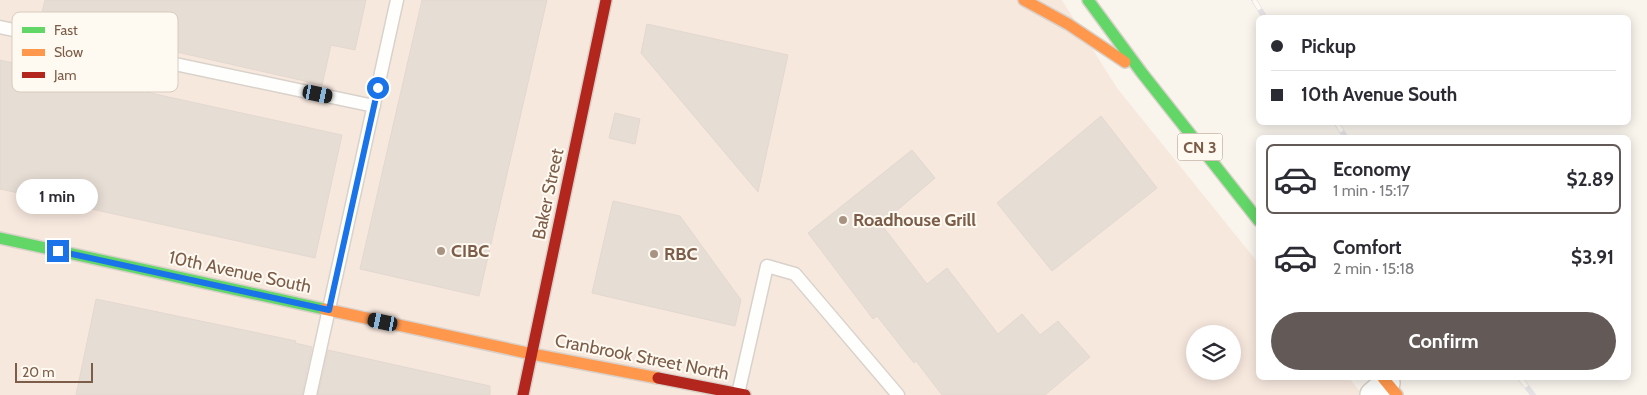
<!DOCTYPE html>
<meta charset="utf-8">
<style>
:root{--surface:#fff;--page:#f2f2f3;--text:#2b2b33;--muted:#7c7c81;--line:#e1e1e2;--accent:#635957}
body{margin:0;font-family:Cabin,sans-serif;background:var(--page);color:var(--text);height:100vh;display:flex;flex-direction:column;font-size:19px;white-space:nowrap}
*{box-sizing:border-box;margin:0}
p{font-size:16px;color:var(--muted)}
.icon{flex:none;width:28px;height:28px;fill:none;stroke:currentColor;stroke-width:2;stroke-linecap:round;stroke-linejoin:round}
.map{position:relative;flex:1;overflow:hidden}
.sheet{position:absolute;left:1256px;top:135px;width:375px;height:245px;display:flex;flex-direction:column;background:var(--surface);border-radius:8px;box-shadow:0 2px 12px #0003}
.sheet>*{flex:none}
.guide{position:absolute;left:1256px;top:15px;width:375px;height:110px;border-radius:8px;box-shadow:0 2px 12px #0003;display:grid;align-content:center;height:110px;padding:0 15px;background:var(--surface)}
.fabs{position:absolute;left:1186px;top:325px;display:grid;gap:10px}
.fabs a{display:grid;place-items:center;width:55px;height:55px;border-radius:50%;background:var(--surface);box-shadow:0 2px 12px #0003;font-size:25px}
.scale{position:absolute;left:15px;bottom:12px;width:78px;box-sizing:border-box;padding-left:5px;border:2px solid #7c5d49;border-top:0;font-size:14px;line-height:18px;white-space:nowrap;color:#7c5d49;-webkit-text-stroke:4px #fffaf1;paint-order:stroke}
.end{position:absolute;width:22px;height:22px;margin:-11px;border:6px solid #1a73e8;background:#fff;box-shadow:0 0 0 2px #fff}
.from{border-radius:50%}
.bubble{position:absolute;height:35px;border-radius:18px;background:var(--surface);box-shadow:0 2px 12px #0003;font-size:16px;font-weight:700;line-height:35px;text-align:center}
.car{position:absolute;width:15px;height:30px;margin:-15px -8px;border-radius:6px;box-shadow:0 0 4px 1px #0007;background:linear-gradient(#222 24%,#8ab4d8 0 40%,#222 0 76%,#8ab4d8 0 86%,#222 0)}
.guide b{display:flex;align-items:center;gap:18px;height:48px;font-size:19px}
.guide b+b{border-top:1px solid var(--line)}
.guide i{width:12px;height:12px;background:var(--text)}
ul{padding:9px 0 0;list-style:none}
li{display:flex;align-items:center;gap:15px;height:70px;margin:0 10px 8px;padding:0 5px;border:2px solid transparent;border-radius:8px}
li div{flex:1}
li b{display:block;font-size:19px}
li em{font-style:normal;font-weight:700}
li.active{border-color:var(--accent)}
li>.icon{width:45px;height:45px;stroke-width:1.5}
.button{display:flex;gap:10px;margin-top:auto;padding:10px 15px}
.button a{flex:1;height:58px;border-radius:30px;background:var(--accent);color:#fff;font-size:20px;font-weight:700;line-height:58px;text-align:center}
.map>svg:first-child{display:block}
.commercial{fill:#f7e8de;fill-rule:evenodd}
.building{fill:#e6ddd4;stroke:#e3d8cf}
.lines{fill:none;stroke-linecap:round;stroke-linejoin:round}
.lane-casing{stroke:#d9d2cb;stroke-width:15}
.street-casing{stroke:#d9d2cb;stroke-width:28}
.fast-casing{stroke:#d9d1c9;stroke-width:14}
.slow-casing{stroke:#d9d1c9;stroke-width:14}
.jam-casing{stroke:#d9d1c9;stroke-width:14}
.lane{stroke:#fefefc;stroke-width:12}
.street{stroke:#fefefc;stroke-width:25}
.fast{stroke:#63d668;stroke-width:11}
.slow{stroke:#ff974d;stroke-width:11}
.jam{stroke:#b3261e;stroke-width:11}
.rail-casing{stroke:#e6e3e6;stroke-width:5.5}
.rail{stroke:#fffaf1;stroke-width:4;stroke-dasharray:11;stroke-linecap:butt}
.route{stroke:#1a73e8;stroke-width:6}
.poi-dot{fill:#a89282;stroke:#fffaf1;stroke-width:2}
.labels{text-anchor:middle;stroke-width:4;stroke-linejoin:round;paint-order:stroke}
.shield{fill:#fffaf1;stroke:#a38c7b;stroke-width:1}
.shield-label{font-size:16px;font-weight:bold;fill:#7c5d49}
.street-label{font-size:18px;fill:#7c5d49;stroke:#fffaf1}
.poi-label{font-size:18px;font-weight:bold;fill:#7c5d49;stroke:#fffaf1;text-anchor:start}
.key{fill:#fffaf1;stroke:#d8cbbf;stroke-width:1}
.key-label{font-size:14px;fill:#7c5d49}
</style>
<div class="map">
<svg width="1647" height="395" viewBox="0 0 1647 395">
<rect width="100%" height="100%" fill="#f9f5ed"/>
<path class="commercial" d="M0,0H1062L1117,88L1259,264V378H1349L1363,395H0ZM1195,334H1232V371H1195Z"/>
<path class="building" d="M45,0H366L355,50L331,45L322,85L40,21Z
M422,0H547L479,296L360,269Z
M647,24L788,55L758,192L641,53Z
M0,60L342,135L315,258L0,189Z
M615,113L640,119L635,144L609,138Z
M1101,116L1157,188L1052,271L997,203Z
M912,150L935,178L881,224L927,284L947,268L998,334L1022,314L1040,335L1058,321L1090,357L1045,395H942L916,361L914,363L877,316L873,319L808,233Z
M613,201L680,216L741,300L735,326L592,293Z
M96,299L296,341L295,343L312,347L302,395H76Z
M328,350L490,386V395H318Z"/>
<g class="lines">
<g class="lane-casing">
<path id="lane" d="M0,27L374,106
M738,394L767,266L795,274L898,395
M310,395L397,0"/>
</g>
<g class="street-casing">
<path id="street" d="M1373,395L1387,383"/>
</g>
<g class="fast-casing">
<path id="fast" d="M1088,0L1142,73L1259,221
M0,238L324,309"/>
</g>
<g class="slow-casing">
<path id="slow" d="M1024,0L1068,24L1125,62
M324,309L532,354L658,378
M1383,378L1397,395"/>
</g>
<g class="jam-casing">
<path id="jam" d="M658,378L745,395
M523,395L606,0"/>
</g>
<use href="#lane" class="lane"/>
<use href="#street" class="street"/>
<use href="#fast" class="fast"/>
<use href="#slow" class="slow"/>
<use href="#jam" class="jam"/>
<g class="rail-casing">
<path id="rail" d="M1254,0L1265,18
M1336,122L1346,138
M1520,378L1533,395"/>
</g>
<use href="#rail" class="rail"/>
</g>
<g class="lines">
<path class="route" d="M58,251L329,310L378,88"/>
</g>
<g class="poi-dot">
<circle cx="843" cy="220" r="5"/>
<circle cx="441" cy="251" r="5"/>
<circle cx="654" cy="254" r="5"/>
</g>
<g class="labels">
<rect class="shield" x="1177.5" y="133.5" width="45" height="27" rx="4"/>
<g class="shield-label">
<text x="1200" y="153">CN 3</text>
</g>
<g class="street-label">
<text transform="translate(548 194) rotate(-78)" y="6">Baker Street</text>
<text transform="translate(240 272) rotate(12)" y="6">10th Avenue South</text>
<text transform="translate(642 357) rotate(11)" y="6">Cranbrook Street North</text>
</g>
<g class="poi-label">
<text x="853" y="226">Roadhouse Grill</text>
<text x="451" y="257">CIBC</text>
<text x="664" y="260">RBC</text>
</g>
</g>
<rect x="12" y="12" width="166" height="80" rx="8" class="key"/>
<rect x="22" y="27" width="23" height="6" fill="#63d668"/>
<rect x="22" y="49" width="23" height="7" fill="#ff974d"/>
<rect x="22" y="72" width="23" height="6" fill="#b3261e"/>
<g class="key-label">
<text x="54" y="35">Fast</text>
<text x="54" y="57">Slow</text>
<text x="54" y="80">Jam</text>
</g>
</svg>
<div class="fabs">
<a><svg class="icon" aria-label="layers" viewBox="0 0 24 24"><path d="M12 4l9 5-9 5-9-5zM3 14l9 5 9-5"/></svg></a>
</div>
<div class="scale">20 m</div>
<i class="end from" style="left:378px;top:88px"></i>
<i class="end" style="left:58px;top:251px"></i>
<div class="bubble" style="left:16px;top:179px;width:82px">1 min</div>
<i class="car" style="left:318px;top:94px;rotate:102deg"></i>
<i class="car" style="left:383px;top:322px;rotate:282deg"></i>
<div class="guide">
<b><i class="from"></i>Pickup</b>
<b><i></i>10th Avenue South</b>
</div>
<section class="sheet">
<ul>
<li class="active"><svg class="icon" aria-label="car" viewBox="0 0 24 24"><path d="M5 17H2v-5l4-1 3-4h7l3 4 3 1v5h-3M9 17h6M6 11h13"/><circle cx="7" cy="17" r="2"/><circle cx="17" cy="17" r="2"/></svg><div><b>Economy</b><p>1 min · 15:17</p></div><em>$2.89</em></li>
<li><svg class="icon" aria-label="car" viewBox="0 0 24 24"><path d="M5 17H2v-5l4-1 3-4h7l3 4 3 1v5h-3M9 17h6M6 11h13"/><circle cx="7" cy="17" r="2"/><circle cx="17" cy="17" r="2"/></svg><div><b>Comfort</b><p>2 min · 15:18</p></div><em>$3.91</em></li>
</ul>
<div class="button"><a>Confirm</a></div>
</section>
</div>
